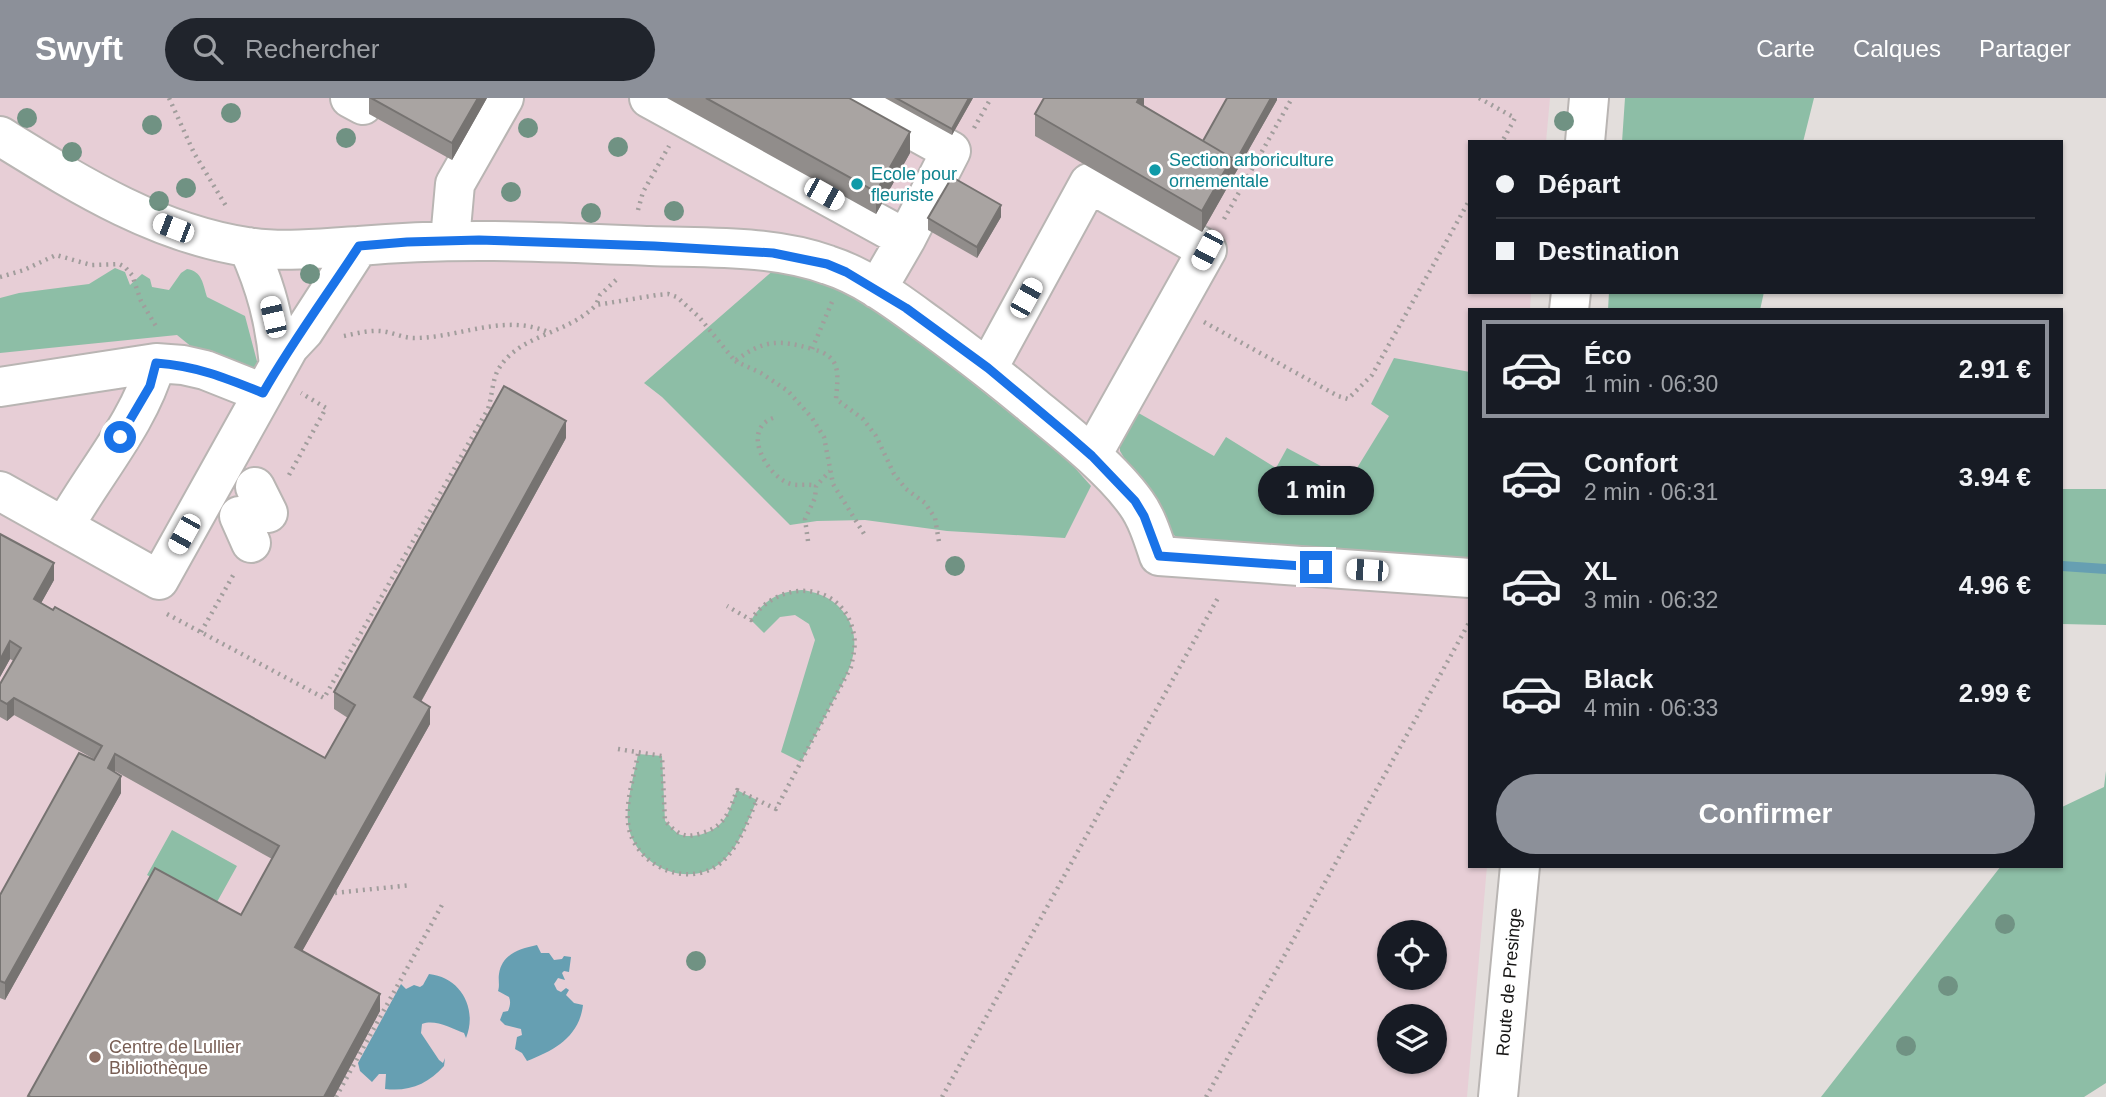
<!DOCTYPE html>
<html lang="fr">
<meta charset="utf-8">
<style>
:root{--surface:#171b24;--page:#20242c;--text:#f1f3f6;--muted:#9ea1a6;--line:#363941;--accent:#8c9099}
body{margin:0;font-family:Arial,sans-serif;background:var(--page);color:var(--text);height:100vh;display:flex;flex-direction:column;font-size:26px;white-space:nowrap}
*{box-sizing:border-box;margin:0}
p{font-size:23px;color:var(--muted)}
.icon{flex:none;width:38px;height:38px;fill:none;stroke:currentColor;stroke-width:2;stroke-linecap:round;stroke-linejoin:round}
.map{position:relative;flex:1;overflow:hidden}
.side{position:absolute;left:1468px;top:210px;width:595px;height:560px;display:flex;flex-direction:column;background:var(--surface);border-radius:0px;box-shadow:0 2px 5px #0004}
.side>*{flex:none}
.top-card{position:absolute;left:1468px;top:42px;width:595px;height:154px;border-radius:0px;box-shadow:0 2px 5px #0004;display:grid;align-content:center;height:154px;padding:0 28px;background:var(--surface)}
.tools{position:absolute;left:1377px;top:822px;display:grid;gap:14px}
.tools a{display:grid;place-items:center;width:70px;height:70px;border-radius:50%;background:var(--surface);box-shadow:0 2px 5px #0004;font-size:35px}
.end{position:absolute;width:32px;height:32px;margin:-16px;border:9px solid #1a73e8;background:#fff;box-shadow:0 0 0 4px #fff}
.from{border-radius:50%}
.bubble{position:absolute;height:49px;border-radius:24px;background:var(--surface);box-shadow:0 2px 5px #0004;font-size:23px;font-weight:800;line-height:49px;text-align:center}
.car{position:absolute;width:21px;height:42px;margin:-21px -10px;border-radius:9px;box-shadow:0 0 5px 2px #0007;background:linear-gradient(#fff 24%,#345 0 40%,#fff 0 76%,#345 0 86%,#fff 0)}
.top-card b{display:flex;align-items:center;gap:24px;height:66px;font-size:26px}
.top-card b+b{border-top:2px solid var(--line)}
.top-card i{width:18px;height:18px;background:var(--text)}
ul{padding:12px 0 0;list-style:none}
li{display:flex;align-items:center;gap:21px;height:98px;margin:0 14px 10px;padding:0 14px;border:4px solid transparent;border-radius:0px}
li div{flex:1}
li b{display:block;font-size:26px}
li em{font-style:normal;font-weight:800}
li.on{border-color:var(--accent)}
li>.icon{width:63px;height:63px;stroke-width:1.5}
.primary-button{display:flex;gap:14px;margin-top:auto;padding:14px 28px}
.primary-button a{flex:1;height:80px;border-radius:42px;background:var(--accent);color:#fff;font-size:28px;font-weight:800;line-height:80px;text-align:center}
header{display:flex;align-items:center;gap:42px;box-sizing:border-box;height:98px;padding:0 35px;background:var(--accent);color:#fff}
header strong{font-size:33px}
nav{display:flex;gap:38px;margin-inline-start:auto;font-size:24px}
.search{width:490px;height:63px;background:var(--page);display:flex;align-items:center;gap:18px;box-sizing:border-box;padding:0 24px;border-radius:38px;color:var(--muted);font-size:26px}
.map>svg:first-child{display:block}
.education{fill:#e7ced6;fill-rule:evenodd}
.green{fill:#8dbea6}
.water{fill:#669fb2}
.lines{fill:none;stroke-linecap:round;stroke-linejoin:round}
.stream{stroke:#669fb2;stroke-width:10}
.minor-casing{stroke:#b9b5b3;stroke-width:42}
.path{stroke:#a19d9c;stroke-width:4.5;stroke-dasharray:2 5;stroke-linecap:butt}
.minor{stroke:#fff;stroke-width:38}
.tree{fill:#709283}
.wall{fill:#918d8b}
.shaded-wall{fill:#767371}
.building{fill:#a9a4a2;stroke:#767371;stroke-width:2}
.route{stroke:#1a73e8;stroke-width:9}
.culture-dot{fill:#0f9aa8;stroke:#fff;stroke-width:2.5}
.education-dot{fill:#8d6e63;stroke:#fff;stroke-width:2.5}
.labels{text-anchor:middle;stroke-width:5;stroke-linejoin:round;paint-order:stroke}
.culture-label{font-size:18px;fill:#0d838f;stroke:#fff;text-anchor:start}
.street-label{font-size:18px;fill:#161514;stroke:#fff}
.education-label{font-size:18px;fill:#785e54;stroke:#fff;text-anchor:start}
</style>
<header>
<strong>Swyft</strong>
<div class="search"><svg class="icon" aria-label="search" viewBox="0 0 24 24"><circle cx="10" cy="10" r="6"/><path d="M15 15l6 6"/></svg>Rechercher</div>
<nav><a>Carte</a><a>Calques</a><a>Partager</a></nav>
</header>
<div class="map">
<svg width="2106" height="999" viewBox="0 0 2106 999">
<rect width="100%" height="100%" fill="#e3dedc"/>
<path class="education" d="M0,0H1550L1546,44H1470V194H1531L1530,212H1470V768H1487L1467,999H0ZM1390,835H1435V880H1390ZM1390,919H1435V964H1390Z"/>
<path class="green" d="M1625,0H1814L1803,44H1622Z
M115,170L125,174L130,187L142,176L150,181L152,189L169,192L181,175L187,171C202,173 203,186 207,199L245,218L258,267L252,279L209,263L177,237L0,255V200L19,195L89,186Z
M776,170L829,176L872,205L1067,361L1091,388L1065,440L947,433L865,422L817,423L790,427L662,299L644,285Z
M1609,194H1764L1760,212H1608Z
M1394,260L1470,274V460L1186,444L1168,434L1120,353V343L1135,313L1214,358L1226,339L1276,370L1287,350L1349,383L1389,318L1371,306Z
M2062,391H2106V527L2062,526Z
M802,492C822,495 836,502 847,519C866,551 844,582 829,611C820,628 811,646 801,664L781,654L815,542L809,526L795,517L780,519L764,535L751,522C763,503 779,493 802,492Z
M638,656L662,658L665,723C669,726 673,732 677,735C688,742 710,736 719,727C729,719 732,704 737,692L757,702C748,722 740,747 723,763C691,792 638,770 629,731C624,707 634,679 638,656Z
M2106,673V985L2084,999H1821L2001,768H2062V709L2104,689Z
M172,732L237,768L212,813L147,777Z"/>
<path class="water" d="M537,847L541,855H549L554,862L562,861L564,858L571,859L569,874L564,873L562,875L565,882L558,880L554,886L557,892L561,894L566,890L569,892L566,897L574,905L583,907C579,939 555,952 527,963L522,955L515,951L517,939L522,937L521,931L505,927L500,922L503,914L508,913C510,908 511,904 509,899L498,893C500,887 498,882 499,876C502,856 519,851 537,847Z
M429,876C460,879 478,910 466,940L464,935C451,930 435,921 422,926L421,935L439,962L443,965L445,960L444,968C428,986 409,994 385,991L386,976H379L372,984L360,973L358,965L401,886L406,891L414,887L420,889L423,887Z"/>
<g class="lines">
<path class="stream" d="M2062,468L2106,471"/>
<g class="minor-casing">
<path id="minor" d="M350,0L363,7
M649,0L906,141L877,191
M855,0L951,53L906,141
M0,38C78,86 155,135 247,149C284,155 322,150 359,148
M1585,44L1589,0
M450,142L455,86L504,0
M248,149C266,189 275,223 279,267
M1569,212L1571,194
M988,270L1089,85L1207,152L1092,357
M0,289L156,265L183,267L205,272L263,295
M255,389L268,415
M0,393L159,482L289,249L304,233L359,148C456,139 552,144 650,148C708,150 772,147 828,167C866,179 900,206 932,229C966,254 1000,280 1032,307C1065,334 1111,370 1136,405C1147,420 1153,440 1159,458L1470,480
M239,418L251,445
M64,429C94,375 139,325 156,265
M1498,999L1520,768"/>
</g>
<path class="path" d="M169,0L194,55L226,108
M1479,0L1515,20L1502,44
M974,30L991,0
M638,112L643,94L669,48
M1224,121L1292,0
M0,179L24,172L56,157L91,167L119,166L125,169L132,177L141,203L157,230
M616,182L600,197L596,207L657,197L668,196L677,199L699,219L735,263C763,242 779,241 812,251
M832,204L812,251C842,258 838,276 836,301L863,321L876,338L894,376L906,391L925,405L935,420L939,444
M1204,224L1338,298L1348,301L1372,277L1470,101
M344,238C358,235 373,231 387,234C396,236 405,240 414,240C460,240 503,215 548,234
M735,263L761,275L788,293L812,320L824,339L833,386L866,439
M773,320C741,332 766,376 788,385C797,389 807,385 816,388
M289,377L326,310L301,295
M808,443L805,421L815,400L816,388L830,373
M167,516L324,600L488,311C492,299 492,285 497,274C516,236 568,237 596,207
M201,534L235,474
M618,651L662,658L665,723C676,734 683,741 699,736C725,729 728,716 737,692L776,711L851,569C853,559 856,548 854,537C844,482 778,480 751,522L727,508
M638,656C634,679 624,707 629,731C638,770 691,792 723,763C740,747 748,722 757,702
M335,795L411,787
M336,999L442,807
M942,999L1219,498
M1206,999L1470,523"/>
<use href="#minor" class="minor"/>
</g>
<g class="tree">
<circle cx="231" cy="15" r="10"/>
<circle cx="27" cy="20" r="10"/>
<circle cx="1564" cy="23" r="10"/>
<circle cx="152" cy="27" r="10"/>
<circle cx="528" cy="30" r="10"/>
<circle cx="346" cy="40" r="10"/>
<circle cx="618" cy="49" r="10"/>
<circle cx="72" cy="54" r="10"/>
<circle cx="186" cy="90" r="10"/>
<circle cx="511" cy="94" r="10"/>
<circle cx="159" cy="103" r="10"/>
<circle cx="674" cy="113" r="10"/>
<circle cx="591" cy="115" r="10"/>
<circle cx="310" cy="176" r="10"/>
<circle cx="955" cy="468" r="10"/>
<circle cx="2005" cy="826" r="10"/>
<circle cx="696" cy="863" r="10"/>
<circle cx="1948" cy="888" r="10"/>
<circle cx="1906" cy="948" r="10"/>
</g>
<path class="wall" d="M369,0H487L452,62L369,16Z
M667,0H849L910,55L876,116Z
M885,0H973L952,37Z
M1144,0V8L1203,43L1277,0V2L1202,134L1035,38V16Z
M1001,119L977,160L928,132V120Z
M566,340L421,604L430,626L302,853L380,913L334,999H28V998L241,817L272,761L115,673L121,695L5,902L0,900V797L94,661L14,617L7,623L0,619V586L14,563L10,561L0,579V436L54,482L41,505L325,660L348,620L334,611V594Z"/>
<path class="shaded-wall" d="M478,0H487L452,62V45Z
M969,0H973L952,37V31Z
M1139,0H1144V14L1137,4Z
M1271,0H1277V2L1202,134V113L1232,60Z
M910,34V55L876,116V94Z
M1001,107V119L977,160V149Z
M566,323V340L414,616V599Z
M54,465V482L34,518V501Z
M10,543V561L0,579V562Z
M14,600V617L7,623V606Z
M430,609V626L295,866V849Z
M115,656V673L108,687V670Z
M121,678V695L5,902V885Z
M380,896V913L334,999H324Z"/>
<path class="building" d="M371,0H478L452,45Z
M706,0H849L910,34L876,94Z
M896,0H969L952,31Z
M1044,0H1139L1137,4L1232,60L1202,113L1035,16Z
M1227,0H1271L1232,70V60L1203,43Z
M952,79L1001,107L977,149L928,120Z
M504,288L566,323L414,599L430,609L295,849L380,896L324,999H31L28,998L155,770L241,817L279,748L115,656L108,670L121,678L5,885L0,883V797L79,655L94,662L102,648L14,600L7,606L0,602V586L21,550L10,543L0,562V436L54,465L34,501L53,512L55,509L325,660L355,607L334,594Z"/>
<g class="lines">
<path class="route" d="M120,339L150,288L156,265C197,268 226,280 263,295C292,244 327,197 359,148L407,144L479,142L654,148L773,155L827,166L846,174L906,210L988,270L1068,337L1092,358L1135,403L1144,418L1159,458L1316,469"/>
</g>
<g class="culture-dot">
<circle cx="1155" cy="72" r="7"/>
<circle cx="857" cy="86" r="7"/>
</g>
<circle class="education-dot" cx="95" cy="959" r="7"/>
<g class="labels">
<g class="culture-label">
<text x="1169" y="68">Section arboriculture<tspan x="1169" dy="21">ornementale</tspan></text>
<text x="871" y="82">Ecole pour<tspan x="871" dy="21">fleuriste</tspan></text>
</g>
<g class="street-label">
<text transform="translate(1509 884) rotate(-85)" y="6">Route de Presinge</text>
</g>
<g class="education-label">
<text x="109" y="955">Centre de Lullier<tspan x="109" dy="21">Bibliothèque</tspan></text>
</g>
</g>
</svg>
<div class="tools">
<a><svg class="icon" aria-label="locate" viewBox="0 0 24 24"><circle cx="12" cy="12" r="6"/><path d="M12 2v4M12 18v4M2 12h4M18 12h4"/></svg></a>
<a><svg class="icon" aria-label="layers" viewBox="0 0 24 24"><path d="M12 4l9 5-9 5-9-5zM3 14l9 5 9-5"/></svg></a>
</div>
<i class="end from" style="left:120px;top:339px"></i>
<i class="end" style="left:1316px;top:469px"></i>
<div class="bubble" style="left:1258px;top:368px;width:116px">1 min</div>
<i class="car" style="left:824px;top:96px;rotate:119deg"></i>
<i class="car" style="left:173px;top:130px;rotate:291deg"></i>
<i class="car" style="left:1207px;top:152px;rotate:208deg"></i>
<i class="car" style="left:1026px;top:200px;rotate:29deg"></i>
<i class="car" style="left:273px;top:219px;rotate:347deg"></i>
<i class="car" style="left:184px;top:436px;rotate:209deg"></i>
<i class="car" style="left:1367px;top:472px;rotate:274deg"></i>
<div class="top-card">
<b><i class="from"></i>Départ</b>
<b><i></i>Destination</b>
</div>
<section class="side">
<ul>
<li class="on"><svg class="icon" aria-label="car" viewBox="0 0 24 24"><path d="M5 17H2v-5l4-1 3-4h7l3 4 3 1v5h-3M9 17h6M6 11h13"/><circle cx="7" cy="17" r="2"/><circle cx="17" cy="17" r="2"/></svg><div><b>Éco</b><p>1 min · 06:30</p></div><em>2.91 €</em></li>
<li><svg class="icon" aria-label="car" viewBox="0 0 24 24"><path d="M5 17H2v-5l4-1 3-4h7l3 4 3 1v5h-3M9 17h6M6 11h13"/><circle cx="7" cy="17" r="2"/><circle cx="17" cy="17" r="2"/></svg><div><b>Confort</b><p>2 min · 06:31</p></div><em>3.94 €</em></li>
<li><svg class="icon" aria-label="car" viewBox="0 0 24 24"><path d="M5 17H2v-5l4-1 3-4h7l3 4 3 1v5h-3M9 17h6M6 11h13"/><circle cx="7" cy="17" r="2"/><circle cx="17" cy="17" r="2"/></svg><div><b>XL</b><p>3 min · 06:32</p></div><em>4.96 €</em></li>
<li><svg class="icon" aria-label="car" viewBox="0 0 24 24"><path d="M5 17H2v-5l4-1 3-4h7l3 4 3 1v5h-3M9 17h6M6 11h13"/><circle cx="7" cy="17" r="2"/><circle cx="17" cy="17" r="2"/></svg><div><b>Black</b><p>4 min · 06:33</p></div><em>2.99 €</em></li>
</ul>
<div class="primary-button"><a>Confirmer</a></div>
</section>
</div>
